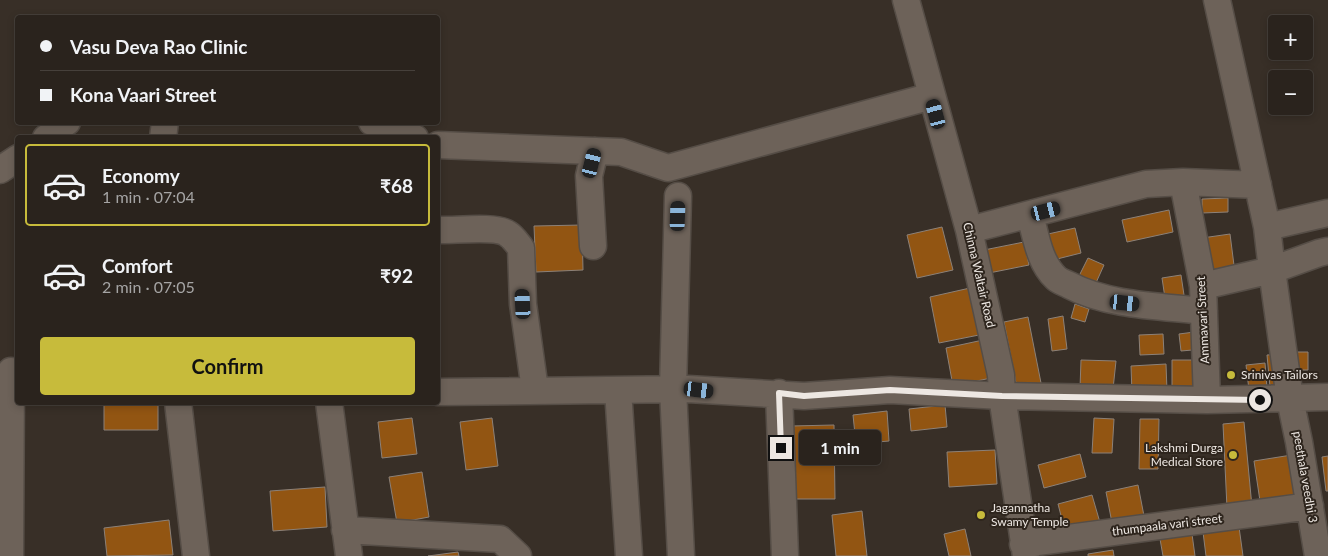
<!DOCTYPE html>
<meta charset="utf-8">
<style>
:root{--surface:#2a231d;--page:#362f2a;--text:#f1f3f6;--muted:#a5a4a4;--line:#46403b;--accent:#c7bb3b}
body{margin:0;font-family:Lato,sans-serif;background:var(--page);color:var(--text);height:100vh;display:flex;flex-direction:column;font-size:19px;white-space:nowrap}
*{box-sizing:border-box;margin:0}
p{font-size:16px;color:var(--muted)}
.icon{flex:none;width:28px;height:28px;fill:none;stroke:currentColor;stroke-width:2;stroke-linecap:round;stroke-linejoin:round}
.map{position:relative;flex:1;overflow:hidden}
.drawer{position:absolute;left:15px;top:135px;width:425px;height:270px;display:flex;flex-direction:column;background:var(--surface);border-radius:5px;box-shadow:0 2px 8px #0003,0 0 0 1px var(--line)}
.drawer>*{flex:none}
.banner{position:absolute;left:15px;top:15px;width:425px;height:110px;border-radius:5px;box-shadow:0 2px 8px #0003,0 0 0 1px var(--line);display:grid;align-content:center;height:110px;padding:0 25px;background:var(--surface)}
.fabs{position:absolute;left:1268px;top:15px;display:grid;gap:10px}
.fabs a{display:grid;place-items:center;width:45px;height:45px;border-radius:5px;background:var(--surface);box-shadow:0 2px 8px #0003,0 0 0 1px var(--line);font-size:25px}
.end{position:absolute;width:22px;height:22px;margin:-11px;border:6px solid #ede7e2;background:#111;box-shadow:0 0 0 2px #111}
.from{border-radius:50%}
.bubble{position:absolute;height:35px;border-radius:5px;background:var(--surface);box-shadow:0 2px 8px #0003,0 0 0 1px var(--line);font-size:16px;font-weight:700;line-height:35px;text-align:center}
.car{position:absolute;width:15px;height:30px;margin:-15px -8px;border-radius:6px;box-shadow:0 0 4px 1px #0007;background:linear-gradient(#222 24%,#8ab4d8 0 40%,#222 0 76%,#8ab4d8 0 86%,#222 0)}
.banner b{display:flex;align-items:center;gap:18px;height:48px;font-size:19px}
.banner b+b{border-top:1px solid var(--line)}
.banner i{width:12px;height:12px;background:var(--text)}
ul{padding:9px 0 0;list-style:none}
li{display:flex;align-items:center;gap:15px;height:82px;margin:0 10px 8px;padding:0 15px;border:2px solid transparent;border-radius:5px}
li div{flex:1}
li b{display:block;font-size:19px}
li em{font-style:normal;font-weight:700}
li.current{border-color:var(--accent)}
li>.icon{width:45px;height:45px;stroke-width:1.5}
.primary-button{display:flex;gap:10px;margin-top:auto;padding:10px 25px}
.primary-button a{flex:1;height:58px;border-radius:5px;background:var(--accent);color:#111;font-size:20px;font-weight:700;line-height:58px;text-align:center}
.map>svg:first-child{display:block}
.building{fill:#925512;stroke:#8c8178}
.lines{fill:none;stroke-linecap:round;stroke-linejoin:round}
.minor-casing{stroke:#554d46;stroke-width:29}
.minor{stroke:#6d6259;stroke-width:26}
.route{stroke:#ede7e2;stroke-width:6}
.poi-dot{fill:#c7bb3b;stroke:#2e251d;stroke-width:2}
.labels{text-anchor:middle;stroke-width:4;stroke-linejoin:round;paint-order:stroke}
.street-label{font-size:12px;fill:#ede7e2;stroke:#2e251d}
.poi-label{font-size:12px;fill:#ede7e2;stroke:#2e251d;text-anchor:start}
</style>
<div class="map">
<svg width="1328" height="556" viewBox="0 0 1328 556">
<rect width="100%" height="100%" fill="#382f27"/>
<path class="building" d="M1228,198V212L1202,213V199Z
M1169,210L1173,232L1127,242L1122,220Z
M582,225L583,270L536,272L534,226Z
M942,227L953,270L917,278L907,235Z
M1075,228L1081,253L1053,260L1048,234Z
M1230,234L1235,273L1207,277L1202,238Z
M1024,242L1029,265L984,274L979,251Z
M1088,258L1104,265L1095,285L1078,278Z
M1181,275L1184,295L1165,298L1162,278Z
M970,288L979,335L939,343L930,297Z
M1075,304L1089,309L1085,322L1071,318Z
M1063,316L1067,349L1052,351L1048,319Z
M1028,317L1042,388L1018,393L1004,322Z
M1202,331L1204,349L1181,351L1179,334Z
M1163,334L1164,354L1140,355L1139,335Z
M983,340L991,378L953,386L946,348Z
M1287,352H1308V370H1288Z
M1283,354L1286,385L1270,387L1267,355Z
M1081,360L1116,361L1113,389L1080,388Z
M1172,360H1203L1205,386L1172,387Z
M1265,363L1267,388L1249,390L1246,365Z
M1166,364L1167,391L1132,393L1131,366Z
M104,402H158V430H104Z
M945,405L947,427L911,431L909,409Z
M887,411L889,441L856,444L853,415Z
M412,418L417,454L382,458L378,422Z
M492,418L498,466L466,470L460,422Z
M1094,418L1114,419L1112,453H1092Z
M1140,419H1159L1158,469H1139Z
M1244,422L1252,507L1227,508L1223,424Z
M834,425L835,499H792L791,426Z
M995,450L997,484L949,487L947,452Z
M1080,454L1086,477L1044,488L1038,465Z
M1298,454L1304,494L1260,501L1254,461Z
M1328,456V491H1326L1322,457Z
M422,472L429,517L397,523L389,477Z
M1138,485L1145,521L1113,528L1106,492Z
M325,487L327,527L273,531L270,491Z
M1092,495L1101,526L1066,535L1058,504Z
M862,511L867,556H836L832,515Z
M169,520L173,555L107,556L104,528Z
M1239,527L1243,556H1206L1203,532Z
M965,529L971,556H949L944,534Z
M1192,534L1195,556H1163L1160,539Z
M1113,550L1114,556H1088V554Z
M458,552L459,556H428Z"/>
<g class="lines">
<g class="minor-casing">
<path id="minor" d="M906,0L969,230L1001,375L1002,396L1026,556
M1217,0L1267,227L1272,270L1319,253L1328,251
M372,122L415,138
M46,138L67,122
M163,138L165,122
M438,145L621,152L668,168L932,96
M0,170L18,158
M1183,182L1203,286L1207,400
M678,196L673,389L681,556
M1030,215C1036,236 1039,262 1056,278C1059,281 1065,283 1069,285C1109,306 1160,306 1204,311
M1267,227L1328,213
M438,230C453,231 496,225 508,234C513,237 517,243 521,248L523,304L535,390
M969,230L1146,184L1183,182L1258,185
M593,246L589,176L595,151
M1203,286L1272,270L1290,399L1299,442L1318,556
M618,390L629,556
M438,392L688,389L804,396L890,390L1002,396L1207,400L1328,397
M779,393L785,556
M178,402L196,556
M329,402L349,556
M345,530L500,539L518,556
M1023,544L1310,506
M10,556L11,371"/>
</g>
<use href="#minor" class="minor"/>
</g>
<g class="lines">
<path class="route" d="M781,448L779,393L804,396L890,390L1002,396L1260,400"/>
</g>
<g class="poi-dot">
<circle cx="1231" cy="375" r="5"/>
<circle cx="1233" cy="455" r="5"/>
<circle cx="981" cy="515" r="5"/>
</g>
<g class="labels">
<g class="street-label">
<text transform="translate(979 275) rotate(77)" y="4">Chinna Waltair Road</text>
<text transform="translate(1203 320) rotate(-93)" y="4">Ammavari Street</text>
<text transform="translate(1305 477) rotate(80)" y="4">peethala veedhi 3</text>
<text transform="translate(1167 525) rotate(-7)" y="4">thumpaala vari street</text>
</g>
<g class="poi-label">
<text x="1241" y="379">Srinivas Tailors</text>
<text x="1223" y="452" text-anchor="end">Lakshmi Durga<tspan x="1223" dy="14">Medical Store</tspan></text>
<text x="991" y="512">Jagannatha<tspan x="991" dy="14">Swamy Temple</tspan></text>
</g>
</g>
</svg>
<div class="fabs">
<a>+</a>
<a>−</a>
</div>
<i class="end from" style="left:1260px;top:400px"></i>
<i class="end" style="left:781px;top:448px"></i>
<div class="bubble" style="left:799px;top:430px;width:82px">1 min</div>
<i class="car" style="left:936px;top:114px;rotate:345deg"></i>
<i class="car" style="left:592px;top:163px;rotate:14deg"></i>
<i class="car" style="left:1046px;top:211px;rotate:76deg"></i>
<i class="car" style="left:678px;top:216px;rotate:2deg"></i>
<i class="car" style="left:1125px;top:303px;rotate:96deg"></i>
<i class="car" style="left:523px;top:304px;rotate:357deg"></i>
<i class="car" style="left:699px;top:390px;rotate:97deg"></i>
<div class="banner">
<b><i class="from"></i>Vasu Deva Rao Clinic</b>
<b><i></i>Kona Vaari Street</b>
</div>
<section class="drawer">
<ul>
<li class="current"><svg class="icon" aria-label="car" viewBox="0 0 24 24"><path d="M5 17H2v-5l4-1 3-4h7l3 4 3 1v5h-3M9 17h6M6 11h13"/><circle cx="7" cy="17" r="2"/><circle cx="17" cy="17" r="2"/></svg><div><b>Economy</b><p>1 min · 07:04</p></div><em>₹68</em></li>
<li><svg class="icon" aria-label="car" viewBox="0 0 24 24"><path d="M5 17H2v-5l4-1 3-4h7l3 4 3 1v5h-3M9 17h6M6 11h13"/><circle cx="7" cy="17" r="2"/><circle cx="17" cy="17" r="2"/></svg><div><b>Comfort</b><p>2 min · 07:05</p></div><em>₹92</em></li>
</ul>
<div class="primary-button"><a>Confirm</a></div>
</section>
</div>
